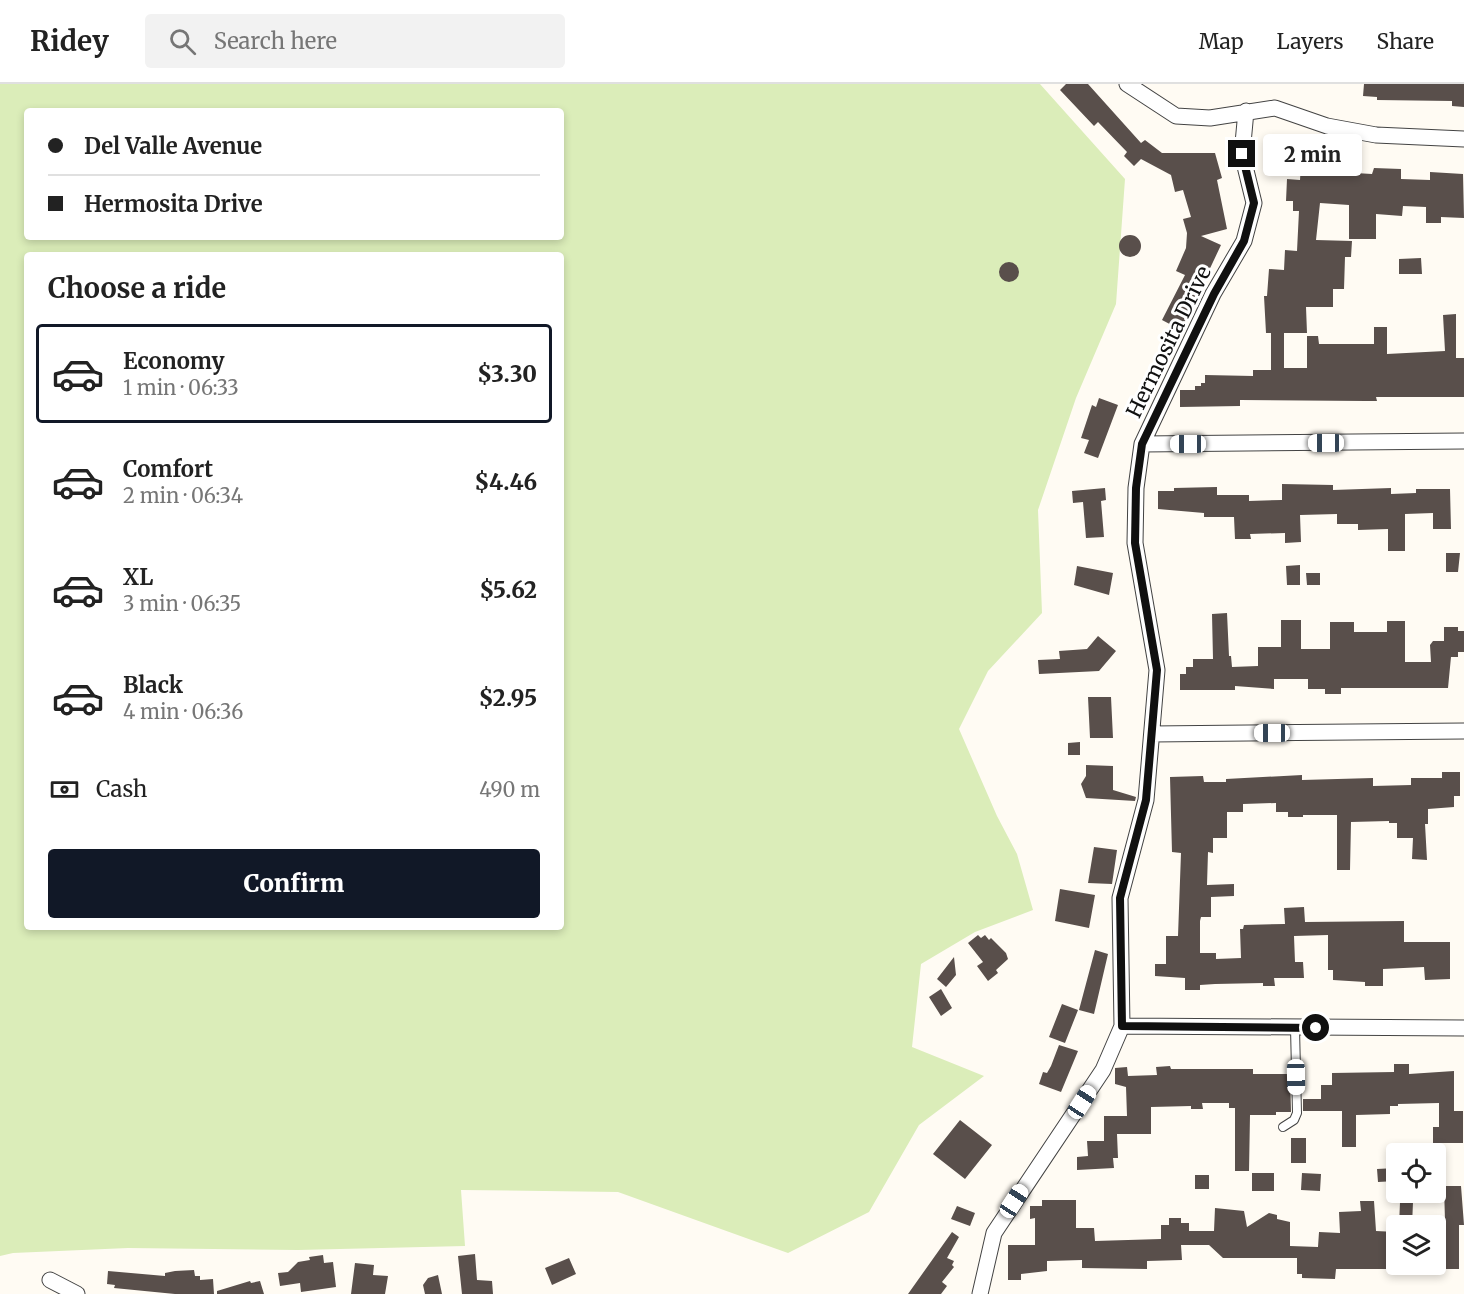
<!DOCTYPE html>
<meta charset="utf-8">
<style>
:root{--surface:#fff;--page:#f2f2f2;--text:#222;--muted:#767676;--line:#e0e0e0;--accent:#111827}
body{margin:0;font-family:Merriweather,serif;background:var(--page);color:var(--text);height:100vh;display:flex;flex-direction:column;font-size:22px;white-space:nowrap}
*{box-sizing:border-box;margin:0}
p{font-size:20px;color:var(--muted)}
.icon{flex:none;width:33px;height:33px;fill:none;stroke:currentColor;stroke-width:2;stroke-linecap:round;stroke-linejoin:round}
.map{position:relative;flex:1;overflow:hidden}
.details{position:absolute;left:24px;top:168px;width:540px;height:678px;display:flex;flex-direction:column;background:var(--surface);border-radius:6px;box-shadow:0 3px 9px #0003}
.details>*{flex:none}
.guide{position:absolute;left:24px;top:24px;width:540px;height:132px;border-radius:6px;box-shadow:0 3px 9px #0003;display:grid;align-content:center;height:132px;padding:0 24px;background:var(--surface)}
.controls{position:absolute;left:1386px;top:1059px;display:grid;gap:12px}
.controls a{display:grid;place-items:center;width:60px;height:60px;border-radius:6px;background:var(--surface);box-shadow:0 3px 9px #0003;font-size:30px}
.end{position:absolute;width:27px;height:27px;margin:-14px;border:8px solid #101010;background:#fff;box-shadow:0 0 0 3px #fff}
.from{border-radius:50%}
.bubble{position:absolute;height:42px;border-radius:6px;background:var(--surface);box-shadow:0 3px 9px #0003;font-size:20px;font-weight:800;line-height:42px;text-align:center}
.car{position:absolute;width:18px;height:36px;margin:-18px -9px;border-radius:8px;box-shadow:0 0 4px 2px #0007;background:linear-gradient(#fff 24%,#345 0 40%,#fff 0 76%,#345 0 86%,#fff 0)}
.guide b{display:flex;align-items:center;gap:21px;height:57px;font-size:22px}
.guide b+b{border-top:2px solid var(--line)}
.guide i{width:15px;height:15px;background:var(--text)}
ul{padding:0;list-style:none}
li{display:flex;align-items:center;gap:18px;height:99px;margin:0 12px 9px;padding:0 12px;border:3px solid transparent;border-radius:6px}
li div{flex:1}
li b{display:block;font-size:22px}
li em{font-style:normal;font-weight:800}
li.selected{border-color:var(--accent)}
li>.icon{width:54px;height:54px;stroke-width:1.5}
h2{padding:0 24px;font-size:27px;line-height:72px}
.pay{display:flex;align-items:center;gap:15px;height:66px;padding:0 24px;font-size:22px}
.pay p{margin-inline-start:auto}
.action{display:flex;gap:12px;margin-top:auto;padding:12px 24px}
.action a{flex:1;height:69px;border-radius:6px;background:var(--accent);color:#fff;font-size:24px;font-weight:800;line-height:69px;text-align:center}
header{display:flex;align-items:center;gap:36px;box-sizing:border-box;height:84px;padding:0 30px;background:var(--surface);border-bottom:2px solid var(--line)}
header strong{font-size:28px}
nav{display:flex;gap:33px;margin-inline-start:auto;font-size:21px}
.search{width:420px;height:54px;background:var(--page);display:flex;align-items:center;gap:15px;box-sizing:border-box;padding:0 21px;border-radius:6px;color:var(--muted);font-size:22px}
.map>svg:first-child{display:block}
.green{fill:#dbedb9;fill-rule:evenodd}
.building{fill:#594f4b}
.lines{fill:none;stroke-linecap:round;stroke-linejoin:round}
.service-casing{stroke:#434343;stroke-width:10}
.minor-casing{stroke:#434343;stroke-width:17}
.service{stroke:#fff;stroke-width:8}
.minor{stroke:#fff;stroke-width:15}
.route{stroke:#101010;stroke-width:8}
.labels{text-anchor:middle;stroke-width:6;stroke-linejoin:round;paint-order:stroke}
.street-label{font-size:21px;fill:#101010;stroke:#fff}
</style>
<header>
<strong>Ridey</strong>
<div class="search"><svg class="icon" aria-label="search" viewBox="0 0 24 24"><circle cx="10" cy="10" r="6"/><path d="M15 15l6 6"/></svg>Search here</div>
<nav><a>Map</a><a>Layers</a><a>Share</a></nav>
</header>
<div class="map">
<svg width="1464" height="1210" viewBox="0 0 1464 1210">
<rect width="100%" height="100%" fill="#fffbf3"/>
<path class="green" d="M0,0H1040L1125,95L1116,220L1076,314L1038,426L1042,529L988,587L959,645L997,732L1017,770L1033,826L975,848L921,880L912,963L984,992L919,1041L869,1128L788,1169L618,1108L461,1106L465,1162L298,1166L128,1164L13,1169L0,1172ZM27,27H561V153H27ZM27,171H561V843H27Z"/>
<path class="building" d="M1066,0H1088L1141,59L1145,56L1162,69H1215L1222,94L1217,96L1227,145L1201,152L1221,161L1181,246L1162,236L1185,191L1176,187L1186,164L1187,149L1183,135L1191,133L1183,106L1175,108L1171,91L1141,75L1134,82L1124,72L1127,68L1098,38L1094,42L1060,6Z
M1364,0H1464V23L1452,22V17L1377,16V13L1363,12Z
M1301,80L1339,81L1338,88L1372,90L1374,84L1401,85V95L1430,96V88L1463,90L1464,134L1441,133V139H1426V123L1403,122L1402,132L1376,130V155H1349V121L1320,119L1316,156L1352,157L1351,173H1345L1344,205H1333V223H1306L1307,249H1284V284H1307V252H1318L1319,260H1374V243H1387V270L1445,267L1443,231L1456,230V274H1464V313H1376L1377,317H1366L1240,316V322L1180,323V306H1195V302H1201V299H1205V291L1253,292V286H1271V249H1266L1264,212H1267L1269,185L1284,186L1285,166L1297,167L1299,127H1293V117H1286L1287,95L1300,96Z
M1119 162a11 11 0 1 1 22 0a11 11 0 1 1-22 0Z
M1421,174L1422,190H1399V175Z
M999 188a10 10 0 1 1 20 0a10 10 0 1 1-20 0Z
M1099,314L1118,321L1098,374L1084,369L1089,356L1081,354L1092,321L1096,323Z
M1282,400L1333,401V406L1391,404V410L1416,409V405H1450L1451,445H1433V429L1405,430V467H1388V445L1358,446V440H1337V430L1300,431L1301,458L1285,459V449L1250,450L1251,455H1235L1234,433H1204V429L1158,425V407H1174V404L1217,403V411H1249V417L1282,416Z
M1105,404L1106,416L1101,417L1104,453L1086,454L1083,418L1073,419L1072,407Z
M1446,469H1460L1458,488H1446Z
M1300,481V501H1287L1286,482Z
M1077,482L1113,489L1109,511L1074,501Z
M1306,489H1320V501H1307Z
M1227,529L1229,572H1231L1232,583L1258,582V563H1281V536H1301V565H1330V538H1354V548H1387V537H1405V578H1431L1430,561L1433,557H1444V543H1458V547H1464V568H1458V573H1451L1448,604H1341V610H1325V605H1308V595H1274V605L1235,602V606H1180V590H1186V583H1193V575H1213L1212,530Z
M1098,552L1116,567L1099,587L1039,590L1038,576L1060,575L1059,567L1087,565Z
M1088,613H1111L1113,654H1090Z
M1080,658V671H1068V659Z
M1086,681L1113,682V706L1136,713L1135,717L1086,714L1081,700L1086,692Z
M1442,688H1460V712H1454V723L1428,725V740H1425L1427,776L1412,775L1413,754H1397V739H1389V737L1351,738L1350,786H1337V731H1303V733H1288V728H1276V719L1243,720V728H1227V754H1213V769L1208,768L1207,801L1234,800V812L1211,813V833H1201L1200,837V869H1216V875L1241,874L1240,845H1243L1244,841L1285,840L1284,824L1304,823L1305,838L1404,837V858H1450V895L1425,896L1424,883L1383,885V902H1365V898L1333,896V886H1328V851L1294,852L1295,878H1303L1304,894H1274L1275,902H1263V899L1215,900L1200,901V906H1185V894L1155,892V880H1166V852H1178L1181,769L1172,768L1170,693L1203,692L1204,698H1226V695L1302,691V696L1373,694V702L1411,701V694H1442Z
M1094,763L1117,766L1112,800L1088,799Z
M1060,805L1095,811L1089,844L1055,837Z
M978,851L981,854L985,851L989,856L991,854L1006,869L1008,875L996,886L998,889L988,897L977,882L983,878L968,859Z
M1095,866L1108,870L1094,930L1079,926Z
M954,873L956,891L946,903L937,895Z
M941,905L952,924L941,932L929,913Z
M1062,920L1078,926L1065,959L1049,953Z
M1059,961L1078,967L1061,1008L1039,1000L1043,988L1047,989L1051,982Z
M1394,980H1409V990L1454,987V1027H1463V1059H1433V1043H1439V1019L1398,1020V1022H1390V1030L1356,1031V1063H1342V1027H1303V1015H1321V1001H1332V989L1394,988Z
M1170,982L1171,985H1253V990H1290L1291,1028H1276V1031H1250L1249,1087H1235V1024H1229V1019H1202L1203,1025H1191V1022L1151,1023V1050H1117L1118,1074H1113L1114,1084L1077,1086V1073L1088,1072L1087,1057H1104V1032H1127L1126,1003L1115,1000V984L1127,983L1128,992L1157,991L1156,983Z
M960,1036L992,1061L965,1095L933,1070Z
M1291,1054H1306V1079H1291Z
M1396,1084V1097L1378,1098L1377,1085Z
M1252,1089H1274V1107H1252Z
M1302,1089L1321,1090L1320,1107L1301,1106Z
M1195,1091H1209V1105H1195Z
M1444,1102H1461L1464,1141H1459V1185H1436V1137H1445Z
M1042,1116H1076V1144H1094L1095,1157L1161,1155V1141H1169V1134H1181V1139H1189V1147H1214L1215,1124L1244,1127L1247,1143L1269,1129L1277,1131V1135L1290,1138V1162L1318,1163L1319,1148L1340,1149L1339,1128L1361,1127L1360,1117H1374L1376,1147L1396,1148V1185H1336L1335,1195L1302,1194V1190H1297V1174H1223L1209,1161H1181L1182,1176L1147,1177V1185L1082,1184V1176L1047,1177V1187L1021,1190V1196H1008V1161H1035V1134L1030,1135V1122H1042Z
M1400,1118H1413L1412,1142H1399Z
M957,1122L975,1129L970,1142L951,1135Z
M952,1148L959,1153L947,1174L954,1177L952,1181L954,1183L942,1198L947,1202L941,1210H908Z
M475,1170L477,1196L492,1197L493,1210H462L458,1172Z
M323,1171L324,1179L333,1178L336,1203L301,1208L300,1199L280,1202L278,1189L288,1188L298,1178L310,1176L309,1173Z
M569,1174L576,1190L552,1201L545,1184Z
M355,1179L374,1181L373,1191L388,1192L385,1210H351Z
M194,1186L195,1192H200V1196L213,1195L214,1210H175L114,1204L115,1201L107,1200L108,1187L165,1192V1189L175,1187Z
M438,1191L442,1210H425L423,1201L428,1194Z
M250,1197L251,1199L260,1197L264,1210H217V1207Z"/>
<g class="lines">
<g class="service-casing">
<path id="service" d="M1283,1043L1294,1036L1297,1029L1295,944"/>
</g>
<g class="minor-casing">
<path id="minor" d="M1127,0L1176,32L1210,34L1275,24L1327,42L1376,51L1464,55
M1142,360L1464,357
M1152,650L1464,647
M1122,942L1464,944
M50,1196L77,1210
M980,1210L994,1149L1103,986L1122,942L1120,814L1146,716L1157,586L1135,459L1136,404L1142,360L1213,210L1244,157L1254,119L1242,70L1246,27"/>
</g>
<use href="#service" class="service"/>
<use href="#minor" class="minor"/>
</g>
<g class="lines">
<path class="route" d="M1242,70L1254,119L1244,157L1214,210L1142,360L1136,404L1135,459L1157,586L1146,716L1120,814L1122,942L1316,944"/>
</g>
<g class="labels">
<g class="street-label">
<text transform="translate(1169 258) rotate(-64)" y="7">Hermosita Drive</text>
</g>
</g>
</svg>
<div class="controls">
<a><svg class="icon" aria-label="locate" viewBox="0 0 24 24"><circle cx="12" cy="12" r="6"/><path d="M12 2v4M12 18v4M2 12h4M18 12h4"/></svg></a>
<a><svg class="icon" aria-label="layers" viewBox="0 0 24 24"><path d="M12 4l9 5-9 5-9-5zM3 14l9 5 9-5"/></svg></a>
</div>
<i class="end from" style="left:1316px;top:944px"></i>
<i class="end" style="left:1242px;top:70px"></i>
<div class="bubble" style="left:1263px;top:50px;width:99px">2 min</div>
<i class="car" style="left:1326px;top:359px;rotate:270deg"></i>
<i class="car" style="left:1188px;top:360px;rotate:270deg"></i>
<i class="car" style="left:1272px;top:649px;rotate:270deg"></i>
<i class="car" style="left:1296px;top:993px;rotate:179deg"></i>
<i class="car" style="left:1082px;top:1018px;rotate:33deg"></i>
<i class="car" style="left:1014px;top:1117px;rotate:33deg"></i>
<div class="guide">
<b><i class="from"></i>Del Valle Avenue</b>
<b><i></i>Hermosita Drive</b>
</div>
<section class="details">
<h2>Choose a ride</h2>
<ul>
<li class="selected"><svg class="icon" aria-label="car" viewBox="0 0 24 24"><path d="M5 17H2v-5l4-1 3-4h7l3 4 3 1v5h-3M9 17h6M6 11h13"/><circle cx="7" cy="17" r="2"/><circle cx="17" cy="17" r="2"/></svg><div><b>Economy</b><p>1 min · 06:33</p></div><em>$3.30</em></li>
<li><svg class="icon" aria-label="car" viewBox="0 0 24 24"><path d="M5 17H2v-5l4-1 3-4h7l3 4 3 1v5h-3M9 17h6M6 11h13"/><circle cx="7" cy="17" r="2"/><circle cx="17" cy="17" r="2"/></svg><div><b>Comfort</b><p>2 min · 06:34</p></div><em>$4.46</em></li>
<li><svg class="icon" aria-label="car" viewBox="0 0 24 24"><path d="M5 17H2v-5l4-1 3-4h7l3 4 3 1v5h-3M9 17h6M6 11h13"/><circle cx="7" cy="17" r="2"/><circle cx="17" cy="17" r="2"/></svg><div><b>XL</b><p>3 min · 06:35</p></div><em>$5.62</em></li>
<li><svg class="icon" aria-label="car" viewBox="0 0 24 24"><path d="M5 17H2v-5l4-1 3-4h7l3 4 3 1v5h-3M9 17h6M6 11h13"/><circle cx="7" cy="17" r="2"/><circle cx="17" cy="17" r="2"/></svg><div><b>Black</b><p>4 min · 06:36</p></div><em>$2.95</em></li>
</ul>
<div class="pay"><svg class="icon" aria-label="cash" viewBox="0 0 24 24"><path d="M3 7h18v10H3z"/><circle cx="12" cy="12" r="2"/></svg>Cash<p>490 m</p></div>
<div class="action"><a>Confirm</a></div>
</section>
</div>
